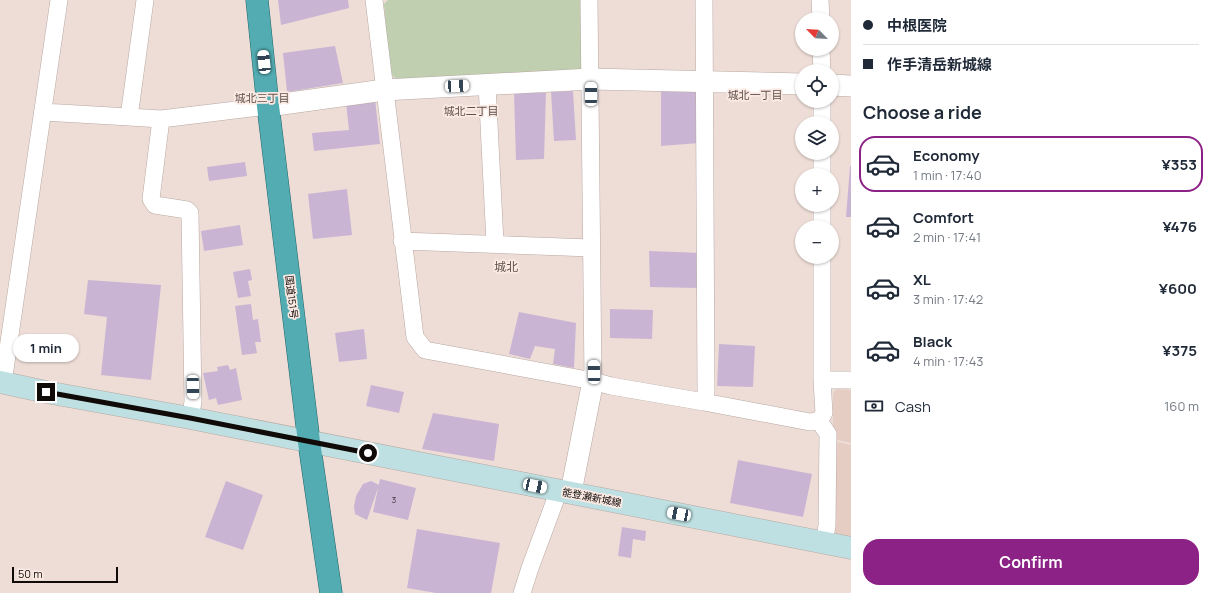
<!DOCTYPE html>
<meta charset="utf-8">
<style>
:root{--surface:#fff;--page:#f6f6f7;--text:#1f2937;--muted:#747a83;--line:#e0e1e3;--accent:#8c2186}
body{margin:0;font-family:Manrope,"Noto Sans JP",sans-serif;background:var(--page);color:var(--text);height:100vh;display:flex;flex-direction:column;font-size:15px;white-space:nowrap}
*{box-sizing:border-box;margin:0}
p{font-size:13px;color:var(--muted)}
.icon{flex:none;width:22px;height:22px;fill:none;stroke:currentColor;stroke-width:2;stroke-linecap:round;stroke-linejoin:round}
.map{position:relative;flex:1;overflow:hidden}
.panel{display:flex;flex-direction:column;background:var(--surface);width:360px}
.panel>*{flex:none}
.banner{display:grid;align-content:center;height:88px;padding:0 12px;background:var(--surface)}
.needle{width:26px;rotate:294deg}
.fabs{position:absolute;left:795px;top:12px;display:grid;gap:8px}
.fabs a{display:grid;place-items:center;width:44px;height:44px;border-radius:50%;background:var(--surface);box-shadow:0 1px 3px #0004;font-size:20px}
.scale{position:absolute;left:12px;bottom:10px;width:106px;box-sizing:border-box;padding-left:4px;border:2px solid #100a08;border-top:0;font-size:11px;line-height:14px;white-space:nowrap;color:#100a08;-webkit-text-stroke:3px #fbeae3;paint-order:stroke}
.end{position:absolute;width:18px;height:18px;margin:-9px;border:5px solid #100a08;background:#fff;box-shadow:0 0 0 2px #fff}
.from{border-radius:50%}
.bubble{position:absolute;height:28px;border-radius:14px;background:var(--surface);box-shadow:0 1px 3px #0004;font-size:13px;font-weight:700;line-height:28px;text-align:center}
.car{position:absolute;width:12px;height:24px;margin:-12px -6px;border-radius:5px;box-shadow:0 0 3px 1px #0007;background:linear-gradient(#fff 24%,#345 0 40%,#fff 0 76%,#345 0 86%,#fff 0)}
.banner b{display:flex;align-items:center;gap:14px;height:38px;font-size:15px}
.banner b+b{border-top:1px solid var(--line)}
.banner i{width:10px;height:10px;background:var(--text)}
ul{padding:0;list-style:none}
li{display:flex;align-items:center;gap:12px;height:56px;margin:0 8px 6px;padding:0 4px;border:2px solid transparent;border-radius:16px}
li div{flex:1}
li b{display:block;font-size:15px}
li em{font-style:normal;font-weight:700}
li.on{border-color:var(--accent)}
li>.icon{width:36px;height:36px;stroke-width:1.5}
h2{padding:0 12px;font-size:18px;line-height:48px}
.pay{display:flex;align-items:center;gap:10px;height:44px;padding:0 12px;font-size:15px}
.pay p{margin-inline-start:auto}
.primary-button{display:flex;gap:8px;margin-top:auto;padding:8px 12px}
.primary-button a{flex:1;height:46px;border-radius:16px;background:var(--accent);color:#fff;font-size:16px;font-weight:700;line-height:46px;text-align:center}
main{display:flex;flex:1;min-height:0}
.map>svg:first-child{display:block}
.commercial{fill:#e6cdc4}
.green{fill:#bfcfaf}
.building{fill:#cab4d4}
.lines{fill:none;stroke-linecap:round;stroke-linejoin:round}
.minor-casing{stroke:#b8a8a2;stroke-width:18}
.tertiary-casing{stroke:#b8a8a2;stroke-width:22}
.secondary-casing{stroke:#b8a8a2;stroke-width:23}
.trunk-casing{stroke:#20666a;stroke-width:23}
.minor{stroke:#fff;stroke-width:17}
.tertiary{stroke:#fff;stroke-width:21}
.secondary{stroke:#bee0e2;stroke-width:22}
.trunk{stroke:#53acb2;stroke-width:22}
.route{stroke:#100a08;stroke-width:5}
.labels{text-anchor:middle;stroke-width:3.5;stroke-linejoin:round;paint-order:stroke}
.number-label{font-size:8px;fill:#3e343b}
.street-label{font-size:10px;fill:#100a08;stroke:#fbeae3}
.neighbourhood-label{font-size:11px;fill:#5f514c;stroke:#fbeae3}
.quarter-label{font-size:12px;fill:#5f514c;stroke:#fbeae3}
</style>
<main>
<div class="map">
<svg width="851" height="593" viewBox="0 0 851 593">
<rect width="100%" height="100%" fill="#eeddd6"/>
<path class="commercial" d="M837,389L851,390V443L833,439V393Z
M833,441L851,445V538L831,534Z"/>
<path class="green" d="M388,0H585V66L578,74L396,79L390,73L384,4Z"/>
<path class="building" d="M278,0H348L349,8L281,25Z
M335,46L343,83L287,92L283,53Z
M700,86L699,143L661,146V88Z
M573,91L576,140L554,141L551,92Z
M514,93H546L544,159L516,160Z
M375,99L380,144L314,151L312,133L349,130L346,102Z
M245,162L247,176L209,181L207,167Z
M850,166H851V217H846Z
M347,189L352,235L313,239L308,194Z
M240,225L243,245L204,251L201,231Z
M649,251L702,253L699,288L650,287Z
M250,269L252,280L248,281L251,296L238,298L233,272Z
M88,280L161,285L151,380L101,375L107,317L84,314Z
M251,304L253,320L258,319L261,342H255L257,353L242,355L235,306Z
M610,309L653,310L652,339L610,338Z
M519,312L576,323L574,368L553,364L555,349L535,346L530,359L509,354Z
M364,329L367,359L339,362L335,333Z
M719,344L755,346L753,387L717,386Z
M228,365L230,370L236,368L242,400L218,405L216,398L209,400L203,373L218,371L217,367Z
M371,385L404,392L399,413L366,406Z
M433,413L499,424L494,461L422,449Z
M738,460L812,474L803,517L730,503Z
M380,479L416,488L408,520L373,512Z
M226,481L263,495L243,550L205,537Z
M371,481L379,485L367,520L355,514L354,506L356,496L363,484Z
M622,527L646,531L645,541L633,539L631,558L618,556Z
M417,529L500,543L491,593H436L407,588Z"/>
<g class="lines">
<g class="minor-casing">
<path id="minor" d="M145,0L129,117L161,119L151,199L155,205L187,210L190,213L193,402L190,418
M374,0L415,337L425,350L593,381L611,386L704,402L706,392L704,0
M589,0L593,381
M820,0L821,19
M821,49L822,71
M487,84L495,243
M822,101V123
M43,112L129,117
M161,119L268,106
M822,153V175
M822,205V227
M402,241L591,248
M822,380H851
M3,383L59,0
M704,402L810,422L819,421L824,413L822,380V257
M819,421L828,434L827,526L824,542
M522,593L530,568L559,490"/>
</g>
<g class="tertiary-casing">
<path id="tertiary" d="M832,85L851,86
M268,106L384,90L591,79L802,84
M571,492L593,381"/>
</g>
<g class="secondary-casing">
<path id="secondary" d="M0,382L46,392L190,418L851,548"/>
</g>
<g class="trunk-casing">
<path id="trunk" d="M257,0L268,106L309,442L331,593"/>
</g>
<use href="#minor" class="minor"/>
<use href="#tertiary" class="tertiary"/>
<use href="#secondary" class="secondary"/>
<use href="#trunk" class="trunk"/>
</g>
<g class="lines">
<path class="route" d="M46,392L190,418L368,453"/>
</g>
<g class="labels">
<g class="number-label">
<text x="394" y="503">3</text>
</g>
<g class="street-label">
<text transform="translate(292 297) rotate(83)" y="4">国道151号</text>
<text transform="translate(592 497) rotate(11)" y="4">能登瀬新城線</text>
</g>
<g class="neighbourhood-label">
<text x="755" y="99">城北一丁目</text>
<text x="262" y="102">城北三丁目</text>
<text x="471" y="115">城北二丁目</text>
</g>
<g class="quarter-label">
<text x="506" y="271">城北</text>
</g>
</g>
</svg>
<div class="fabs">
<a><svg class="needle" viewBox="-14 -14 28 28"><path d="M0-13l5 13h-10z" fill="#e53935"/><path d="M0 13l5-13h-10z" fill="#747a83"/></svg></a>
<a><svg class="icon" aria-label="locate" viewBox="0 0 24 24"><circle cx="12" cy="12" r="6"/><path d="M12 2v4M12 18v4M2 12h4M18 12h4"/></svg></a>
<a><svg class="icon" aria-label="layers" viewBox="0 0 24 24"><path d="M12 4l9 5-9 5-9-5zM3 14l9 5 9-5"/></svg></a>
<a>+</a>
<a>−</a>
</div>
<div class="scale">50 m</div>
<i class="end from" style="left:368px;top:453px"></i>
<i class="end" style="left:46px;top:392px"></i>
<div class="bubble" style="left:13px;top:334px;width:66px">1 min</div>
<i class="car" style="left:264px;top:62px;rotate:354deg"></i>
<i class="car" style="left:457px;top:86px;rotate:87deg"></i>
<i class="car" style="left:591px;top:94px;rotate:0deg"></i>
<i class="car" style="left:594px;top:372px;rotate:359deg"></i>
<i class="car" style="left:193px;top:387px;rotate:179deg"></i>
<i class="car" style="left:535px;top:486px;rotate:102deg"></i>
<i class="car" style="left:679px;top:514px;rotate:281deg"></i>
</div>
<section class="panel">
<div class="banner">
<b><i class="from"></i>中根医院</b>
<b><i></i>作手清岳新城線</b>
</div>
<h2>Choose a ride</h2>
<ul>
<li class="on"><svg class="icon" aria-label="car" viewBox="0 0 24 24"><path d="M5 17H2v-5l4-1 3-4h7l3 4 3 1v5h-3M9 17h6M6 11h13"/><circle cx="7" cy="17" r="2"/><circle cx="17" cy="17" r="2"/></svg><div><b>Economy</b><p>1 min · 17:40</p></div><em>¥353</em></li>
<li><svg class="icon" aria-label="car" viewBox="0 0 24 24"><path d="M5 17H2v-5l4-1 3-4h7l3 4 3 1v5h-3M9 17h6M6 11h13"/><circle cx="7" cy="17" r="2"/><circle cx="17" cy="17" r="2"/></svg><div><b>Comfort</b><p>2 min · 17:41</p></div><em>¥476</em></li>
<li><svg class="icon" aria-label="car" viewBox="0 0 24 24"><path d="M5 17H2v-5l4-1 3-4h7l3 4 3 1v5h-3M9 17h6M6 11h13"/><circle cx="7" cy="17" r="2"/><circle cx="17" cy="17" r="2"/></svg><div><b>XL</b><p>3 min · 17:42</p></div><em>¥600</em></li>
<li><svg class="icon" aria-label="car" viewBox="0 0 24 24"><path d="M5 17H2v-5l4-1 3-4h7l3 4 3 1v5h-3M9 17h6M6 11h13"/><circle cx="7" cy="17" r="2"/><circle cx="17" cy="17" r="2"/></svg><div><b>Black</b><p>4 min · 17:43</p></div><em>¥375</em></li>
</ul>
<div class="pay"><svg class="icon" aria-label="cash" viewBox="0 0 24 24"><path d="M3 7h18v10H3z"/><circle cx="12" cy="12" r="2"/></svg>Cash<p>160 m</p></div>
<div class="primary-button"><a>Confirm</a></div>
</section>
</main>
